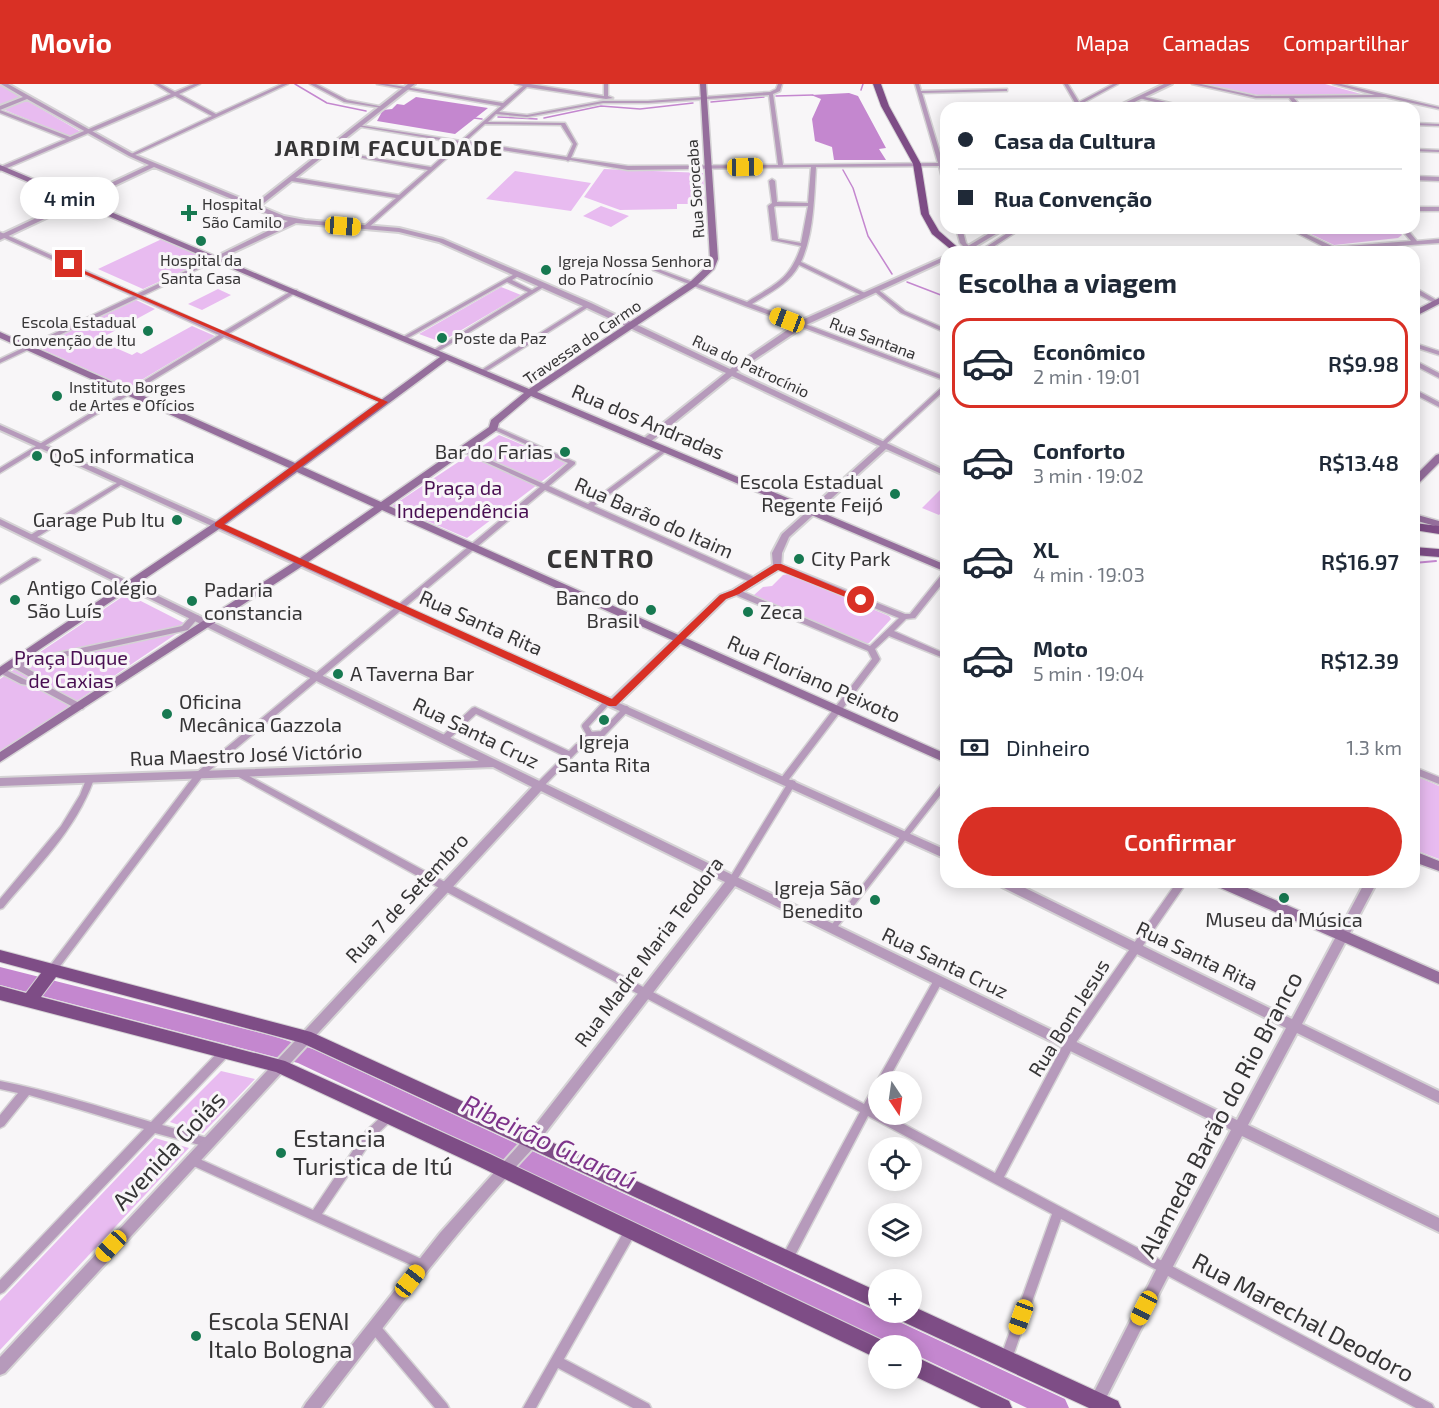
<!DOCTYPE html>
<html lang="pt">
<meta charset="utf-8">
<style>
:root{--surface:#fff;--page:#f2f2f3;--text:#1f2937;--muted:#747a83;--line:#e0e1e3;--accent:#d93025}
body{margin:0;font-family:"Exo 2",sans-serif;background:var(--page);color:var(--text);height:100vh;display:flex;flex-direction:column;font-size:22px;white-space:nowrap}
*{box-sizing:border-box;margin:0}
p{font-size:20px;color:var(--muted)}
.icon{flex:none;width:33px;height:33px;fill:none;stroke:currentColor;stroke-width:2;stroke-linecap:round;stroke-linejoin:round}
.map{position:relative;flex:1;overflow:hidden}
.sheet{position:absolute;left:940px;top:162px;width:480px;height:642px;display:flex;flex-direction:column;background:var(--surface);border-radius:18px;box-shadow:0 3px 15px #0003}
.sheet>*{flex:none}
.top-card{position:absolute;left:940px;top:18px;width:480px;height:132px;border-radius:18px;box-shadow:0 3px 15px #0003;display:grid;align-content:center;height:132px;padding:0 18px;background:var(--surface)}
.needle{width:39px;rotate:167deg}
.buttons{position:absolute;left:868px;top:987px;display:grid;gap:12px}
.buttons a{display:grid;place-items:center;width:54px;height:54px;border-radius:50%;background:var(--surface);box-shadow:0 3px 15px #0003;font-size:30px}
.end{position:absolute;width:27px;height:27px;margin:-14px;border:8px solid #d93025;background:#fff;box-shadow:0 0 0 3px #fff}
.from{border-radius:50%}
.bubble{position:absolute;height:42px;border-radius:21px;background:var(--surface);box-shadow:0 3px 15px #0003;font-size:20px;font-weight:600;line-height:42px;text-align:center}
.car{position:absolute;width:18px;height:36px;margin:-18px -9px;border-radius:8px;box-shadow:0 0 4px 2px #0007;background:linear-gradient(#f5c518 24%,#345 0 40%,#f5c518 0 76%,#345 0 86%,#f5c518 0)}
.top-card b{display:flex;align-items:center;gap:21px;height:57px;font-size:22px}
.top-card b+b{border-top:2px solid var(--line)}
.top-card i{width:15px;height:15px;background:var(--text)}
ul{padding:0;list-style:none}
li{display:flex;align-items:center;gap:18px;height:90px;margin:0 12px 9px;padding:0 6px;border:3px solid transparent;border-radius:18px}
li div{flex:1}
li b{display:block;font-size:22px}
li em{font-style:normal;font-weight:600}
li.current{border-color:var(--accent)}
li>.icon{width:54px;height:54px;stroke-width:1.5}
h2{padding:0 18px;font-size:27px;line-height:72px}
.pay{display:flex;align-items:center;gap:15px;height:66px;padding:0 18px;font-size:22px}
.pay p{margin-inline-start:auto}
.cta{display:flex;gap:12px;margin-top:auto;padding:12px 18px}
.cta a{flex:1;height:69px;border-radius:36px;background:var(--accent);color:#fff;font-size:24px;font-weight:600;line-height:69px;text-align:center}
header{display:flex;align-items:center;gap:36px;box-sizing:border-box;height:84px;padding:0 30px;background:var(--accent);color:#fff}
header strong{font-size:28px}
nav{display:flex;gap:33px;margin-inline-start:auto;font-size:21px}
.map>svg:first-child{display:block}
.green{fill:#e8bbf0}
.water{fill:#c487cf}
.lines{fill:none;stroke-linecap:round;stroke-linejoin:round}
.stream-far1{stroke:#c487cf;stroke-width:1.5}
.stream{stroke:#c487cf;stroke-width:2}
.river{fill:#c487cf;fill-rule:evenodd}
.pedestrian-casing{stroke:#d5d3d5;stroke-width:9}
.minor-casing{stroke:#d5d3d5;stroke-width:3}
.tertiary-casing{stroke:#d5d3d5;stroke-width:4}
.secondary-casing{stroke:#d5d3d5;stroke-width:3}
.primary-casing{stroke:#d5d3d5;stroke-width:2}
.pedestrian{stroke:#b69abb;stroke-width:6}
.minor{fill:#b69abb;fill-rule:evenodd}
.tertiary{fill:#b69abb;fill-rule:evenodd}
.secondary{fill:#956e9c;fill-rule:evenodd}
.primary{fill:#7e4d86;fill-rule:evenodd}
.route{fill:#d93025}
.poi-dot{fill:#177951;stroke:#f8f6f8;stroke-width:2}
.labels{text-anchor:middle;stroke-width:6;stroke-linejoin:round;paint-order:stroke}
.far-street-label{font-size:16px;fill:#363536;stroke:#f8f6f8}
.far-poi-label{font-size:16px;fill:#363536;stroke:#f8f6f8;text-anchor:start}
.street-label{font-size:20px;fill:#363536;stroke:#f8f6f8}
.poi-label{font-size:20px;fill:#363536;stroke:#f8f6f8;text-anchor:start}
.park-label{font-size:20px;fill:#490f52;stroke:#f8f6f8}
.far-district-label{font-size:22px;font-weight:bold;letter-spacing:1.5px;fill:#363536;stroke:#f8f6f8}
.near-street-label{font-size:24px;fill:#363536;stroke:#f8f6f8}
.near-poi-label{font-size:24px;fill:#363536;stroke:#f8f6f8;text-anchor:start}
.district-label{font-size:26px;font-weight:bold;letter-spacing:1.5px;fill:#363536;stroke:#f8f6f8}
.near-water-label{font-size:26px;font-style:italic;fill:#7d338a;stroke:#f8f6f8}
</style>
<header>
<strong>Movio</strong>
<nav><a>Mapa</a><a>Camadas</a><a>Compartilhar</a></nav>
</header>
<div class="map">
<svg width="1439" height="1324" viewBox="0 0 1439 1324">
<rect width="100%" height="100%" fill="#f8f6f8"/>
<path class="green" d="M1203,0H1325L1361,10L1262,12Z
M0,1L81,48L70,53L0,24Z
M604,85L703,89L705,120H677V125L620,126L584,113Z
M515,87L591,99L571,127L486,115Z
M601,122L629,132L611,143L583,132Z
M1298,144H1397L1402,151L1398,154L1334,161Z
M164,154L209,175L143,205L98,185Z
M501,203L521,211L441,258L419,250Z
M218,205L231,211L202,226L188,220Z
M136,216L155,225L105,252L108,254L102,258L132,271L137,268L141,270L192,242L215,252L128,304L37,263Z
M499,351L566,379L467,454L392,422Z
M941,405L946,407V423L939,431L922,424Z
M788,490L889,532L891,535L869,559L862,560L756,514L754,511L763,503L772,502L783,491Z
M131,512L184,539L185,544L0,669V595L122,513Z
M1414,691L1439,702V775L1415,766Z
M221,987L255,995L203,1049L170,1038Z
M155,1054L189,1064L0,1266V1217Z"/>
<path class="water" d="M849,9L858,12L886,64L879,65L886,76H834L832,63L815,57L812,35L821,15L811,11Z
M416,13L488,24L455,50L377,37L383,26L392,25L397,20L404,21Z"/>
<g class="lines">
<path class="stream-far1" d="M295,0L327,19L366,27
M861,6L863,0
M776,12L813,11
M711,18L764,13
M498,33L537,35
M474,34L482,35
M544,34L601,22L640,25L693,19
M843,86L853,104L868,152L892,190
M907,198L946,213"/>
<path class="stream" d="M1414,479L1436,477"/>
<path class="river" d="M0,883L273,952L313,965L1065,1315L1069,1324H1027L912,1269V1262H895L298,979L0,901Z"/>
<g class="pedestrian-casing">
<path id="pedestrian" d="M590,651L602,650L626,625
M579,662L590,651L585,642L608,617
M832,845L946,699"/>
</g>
<g class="minor-casing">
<path id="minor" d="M155,0H160L175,8L194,0H200L179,10L216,30L282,0H288L133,72L129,71L212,32L175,12L0,87V83L66,55L0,29V26L70,53L171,10Z
M310,0H316L347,16L384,23L382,24L344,18Z
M377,0H387L503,19L523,2L515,0H530L604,12V0H608V12L613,14L606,15L527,3L499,28L527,31L603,17H648L770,8L776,5L778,0H782L780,7L773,10L783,81L938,79L915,0H919L921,7L1007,5V7H1005L922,9L943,79L945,80L944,81L946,91V99L943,98L939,82L816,83C814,114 814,149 801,178L867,210V212H863L799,181C789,200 769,209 752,220L946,293V297L745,222L653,186L658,185L747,218C775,200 790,196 801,162L772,156L768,122L772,119L769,97L772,95L775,97L777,118L808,119L811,83L628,86L570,76L568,77L566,76L463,60L368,144H364V142L396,114L291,97L288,95L291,93L399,111L428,86L324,67L326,66L431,83L458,59L356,42L358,41L461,57L501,22ZM769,11L778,81L628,82L571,74L577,60L565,39L488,38L496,30L527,33L603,19H648ZM485,40L561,41L573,60L567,73L466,57ZM776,122H808L801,159L778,155L774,123Z
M1064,0H1068L1079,18L1113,0H1118L1081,20L1082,24H1078Z
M1192,0H1201L1256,12L1375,11L1333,0H1341L1439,23V25L1385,13L1294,14L1302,24H1297L1289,14H1256Z
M1141,12L1187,23V24H1179L1139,14V13Z
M1414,39L1439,40V42L1414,41Z
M1414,65L1439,66V68L1414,67Z
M1414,92L1439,93V97L1414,96Z
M1414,123H1439V127H1414Z
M956,144H962L966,159L971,164V166H967L960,159Z
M1015,144H1022L990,165L989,168H983L986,163Z
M1287,144H1294L1334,163L1411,157L1400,144H1406L1417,157L1439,155V159L1339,166L1336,168L1330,166Z
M0,148L137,210L215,173H219V175L142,212L223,248L293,206H297V208L228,250L387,318L386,319H382L224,253L0,389V384L219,251L138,214L0,279V275L133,212L0,152Z
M518,188L521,190L520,191L512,196L532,206L542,200L547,201L437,268L435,269L432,267L528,208L507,198L406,255L401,254Z
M1414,203L1438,217L1439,218L1434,219L1414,208Z
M876,204L905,227L946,245V249L901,229L874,207L873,206Z
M588,219L590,220V222L485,288L483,289L480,287Z
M1414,259L1439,267V271L1414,263Z
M1414,276L1439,289V294L1414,281Z
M946,300V305L885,361H881V359L944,301Z
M1414,305L1439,318V323L1414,310Z
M494,342L575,378V380L549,402L588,420L664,364H668V366L594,422L756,494L757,496L756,498H750L545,406L203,692L55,889L52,890L49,889L47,886L49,883L197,688L540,403L463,368V366H467L544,400L568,379L492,345V343Z
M122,396L125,398L124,399L34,455H31L27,453Z
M33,474H36L40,476L0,500V495Z
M775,480H781L905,530H910L943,489H946V495L915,534L906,535L894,547L946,570V575L889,552L875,565L880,575L879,577L787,698H781L780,696L781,694L872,575L868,567L733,510L732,508L733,506H739L870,562L899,534L775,484L774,482Z
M192,531H198L199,533L188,546L23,582L37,590L40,598L83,621L84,623L83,625H77L34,602L21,600L0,589V585L2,584L26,596H31L30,593L12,583L11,581L12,579L182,542Z
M475,623L569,667L576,660H582L583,662L542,704H536L535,702L536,700L564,672L476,630L447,657H441L440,655L441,653L472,624Z
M1414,683L1439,693V700L1414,690Z
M238,686L447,799L864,1020L935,894L938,893L941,894L943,897L941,900L887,998H879V1011L872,1024L879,1028V1030H885L995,1089L1065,957L1177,798H1187L1073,963L1004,1093L1432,1320L1434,1324H1416L1061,1135L1012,1275L1010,1279L1006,1281L1002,1279L1000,1275L1052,1130L868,1032L791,1179L787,1180L783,1179L781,1175L783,1171L860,1028L441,805L235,691L234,689Z
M90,692L93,693L94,695C76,746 37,783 3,824L0,825V815L61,742L80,711L87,693Z
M792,696L795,697L796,699L735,799L732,801L729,799L727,797L729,795L789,697Z
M225,964L229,965L230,968L229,971L162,1041L211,1055L212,1058L211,1061L207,1063L155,1049L4,1208L0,1210V1196L144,1045L78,1025L29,1011L4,1042L0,1044V1031L18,1009L0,1005V997C51,1007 101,1023 151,1038L221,965Z
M389,1027L393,1029L394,1032L393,1035L374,1053L322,1130L426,1177L428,1181L426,1185L422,1186L187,1079L186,1076L187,1073L191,1071L195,1073L313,1126L366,1047L385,1029Z
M631,1141L635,1142L636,1146L635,1150L564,1275L649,1320L651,1324H633L558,1284L536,1324H523L627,1142Z
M374,1237L378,1239L447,1320L449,1324H435L370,1247L368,1243L370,1239Z"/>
</g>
<g class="tertiary-casing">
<path id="tertiary" d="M1,0H8L133,70L255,120L408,0H415L260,122L284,132L305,136L399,144L443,155L591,219L730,285L802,236L946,172V176L808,240L736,288L946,387V392L886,365L789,453L782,469L781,484L739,510L726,515L619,619L946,766V775L0,346V341L611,615L720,511L733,506L773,481L772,469L782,450L880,362L732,292L649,359H643V355L726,289L585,223L439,158L399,148L296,139L219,175H215V173L288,137L280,135L154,83L0,156V151L149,81L129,72L27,15L0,26V22L23,13Z
M1164,0H1172L1122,24H1114Z
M998,144H1006L966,168H958Z
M0,435L1237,1036L1286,944L998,801L996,798H1013L1292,935L1365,798H1377L1302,940L1439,1007V1019L1297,949L1248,1041L1439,1134V1148L1242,1052L1169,1190L1102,1322L1098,1324L1092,1322L1089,1317L1092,1312L1159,1180L1231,1046L735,802L536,1061C458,1144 390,1234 321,1324H303L306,1319L440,1149L526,1053L725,798L541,707L5,1289L0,1291V1273L532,703L493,683L0,702V694L479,677L0,441Z"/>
</g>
<g class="secondary-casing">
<path id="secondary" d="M700,0H706L718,175L714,185L696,202L537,308L946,481V488L531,312L499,339L497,346L389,422L946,670V679L382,426L304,481L0,678V668L296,477L374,423L297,388L222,443L0,592V583L214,439L289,384L0,254V248L295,379L440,273L0,86V81L529,305L690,198L707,182L710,175ZM447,276L524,309L491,336L489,343L381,418L303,383Z
M1439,214V220L1414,233V227Z
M1439,370V379L1417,401L1414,402V393L1436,371Z
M1414,430L1439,437V443L1414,436Z
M1414,767L1439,777V787L1414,778Z
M1214,798H1234L1439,888V900L1216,802Z"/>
</g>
<g class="primary-casing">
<path id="primary" d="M873,0H881L889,22L921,80L929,130L939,147L963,168H954L932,150L921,130L913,80L881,22Z
M1414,439L1439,442V450L1414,446Z
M1414,463L1439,465V473L1414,471Z
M0,866L311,948L879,1208V1226L302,959L56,893L41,913L285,977L490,1070L886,1258L887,1262H879V1274L872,1272L478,1082L276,988L0,916V902L26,909L41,889L0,878Z
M912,1222L1118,1317L1121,1324H1089L897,1235L895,1228H912Z
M912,1271L1009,1317L1012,1324H981L912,1291Z"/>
</g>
<use href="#pedestrian" class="pedestrian"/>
<use href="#minor" class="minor"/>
<use href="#tertiary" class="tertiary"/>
<use href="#secondary" class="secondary"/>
<use href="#primary" class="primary"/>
</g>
<path class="route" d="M66,179L388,318L224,440L612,615L720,511L733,506L775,480H781L866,516L858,518L778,486L739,510L726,515L616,622H609L215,442V439L379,318L66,182Z"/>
<g class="poi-dot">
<path d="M186 120h6v6h6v6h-6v6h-6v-6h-6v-6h6z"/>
<circle cx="201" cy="157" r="6"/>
<circle cx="546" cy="186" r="6"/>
<circle cx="148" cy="247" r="6"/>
<circle cx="442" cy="254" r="6"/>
<circle cx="57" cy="312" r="6"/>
<circle cx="565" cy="368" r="6"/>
<circle cx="37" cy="372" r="6"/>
<circle cx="895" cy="410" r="6"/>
<circle cx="177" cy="436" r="6"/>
<circle cx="799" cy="475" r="6"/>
<circle cx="15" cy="516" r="6"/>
<circle cx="192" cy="517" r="6"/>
<circle cx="651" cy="526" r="6"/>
<circle cx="748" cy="528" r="6"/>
<circle cx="338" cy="590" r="6"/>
<circle cx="167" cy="630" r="6"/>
<circle cx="604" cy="636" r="6"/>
<circle cx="1284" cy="814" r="6"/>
<circle cx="875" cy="816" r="6"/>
<circle cx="281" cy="1069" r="6"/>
<circle cx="196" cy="1252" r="6"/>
</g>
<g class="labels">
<g class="far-street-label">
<text transform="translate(695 105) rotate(-94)" y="6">Rua Sorocaba</text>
<text transform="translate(873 254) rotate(21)" y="6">Rua Santana</text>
<text transform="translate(582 258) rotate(-34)" y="6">Travessa do Carmo</text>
<text transform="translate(751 282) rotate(25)" y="6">Rua do Patrocínio</text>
</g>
<g class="far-poi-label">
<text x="202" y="126">Hospital<tspan x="202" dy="18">São Camilo</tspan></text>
<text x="201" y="182" text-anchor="middle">Hospital da<tspan x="201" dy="18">Santa Casa</tspan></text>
<text x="558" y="183">Igreja Nossa Senhora<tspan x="558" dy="18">do Patrocínio</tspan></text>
<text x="136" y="244" text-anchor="end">Escola Estadual<tspan x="136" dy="18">Convenção de Itu</tspan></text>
<text x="454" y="260">Poste da Paz</text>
<text x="69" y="309">Instituto Borges<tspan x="69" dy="18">de Artes e Ofícios</tspan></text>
</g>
<g class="street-label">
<text transform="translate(648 338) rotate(23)" y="7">Rua dos Andradas</text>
<text transform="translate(654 434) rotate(24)" y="7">Rua Barão do Itaim</text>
<text transform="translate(481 539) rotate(24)" y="7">Rua Santa Rita</text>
<text transform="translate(814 595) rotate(24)" y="7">Rua Floriano Peixoto</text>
<text transform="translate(476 649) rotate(26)" y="7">Rua Santa Cruz</text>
<text transform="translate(246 671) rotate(-2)" y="7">Rua Maestro José Victório</text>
<text transform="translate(407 814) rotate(-47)" y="7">Rua 7 de Setembro</text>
<text transform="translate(649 868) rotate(-53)" y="7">Rua Madre Maria Teodora</text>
<text transform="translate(1197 872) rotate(26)" y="7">Rua Santa Rita</text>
<text transform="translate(945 879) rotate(26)" y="7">Rua Santa Cruz</text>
<text transform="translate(1069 934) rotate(-58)" y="7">Rua Bom Jesus</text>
</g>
<g class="poi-label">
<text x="553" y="375" text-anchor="end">Bar do Farias</text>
<text x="49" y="379">QoS informatica</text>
<text x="883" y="405" text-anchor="end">Escola Estadual<tspan x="883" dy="23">Regente Feijó</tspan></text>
<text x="165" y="443" text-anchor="end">Garage Pub Itu</text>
<text x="811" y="482">City Park</text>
<text x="27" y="511">Antigo Colégio<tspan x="27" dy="23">São Luís</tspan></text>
<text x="204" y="513">Padaria<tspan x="204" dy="23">constancia</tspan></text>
<text x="639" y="521" text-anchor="end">Banco do<tspan x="639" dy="23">Brasil</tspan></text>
<text x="760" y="535">Zeca</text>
<text x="350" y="597">A Taverna Bar</text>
<text x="179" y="625">Oficina<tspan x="179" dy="23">Mecânica Gazzola</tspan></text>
<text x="604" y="665" text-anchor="middle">Igreja<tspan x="604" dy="23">Santa Rita</tspan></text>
<text x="863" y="811" text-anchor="end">Igreja São<tspan x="863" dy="23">Benedito</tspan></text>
<text x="1284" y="843" text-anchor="middle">Museu da Música</text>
</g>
<g class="park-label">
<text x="463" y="411">Praça da<tspan x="463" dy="23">Independência</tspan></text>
<text x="71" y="581">Praça Duque<tspan x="71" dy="23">de Caxias</tspan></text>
</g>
<g class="far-district-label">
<text x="389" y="72">JARDIM FACULDADE</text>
</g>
<g class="near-street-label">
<text transform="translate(1221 1031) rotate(-62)" y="8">Alameda Barão do Rio Branco</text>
<text transform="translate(169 1067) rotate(-47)" y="8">Avenida Goiás</text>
<text transform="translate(1303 1234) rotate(28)" y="8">Rua Marechal Deodoro</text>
</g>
<g class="near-poi-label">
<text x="293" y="1063">Estancia<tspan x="293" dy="28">Turistica de Itú</tspan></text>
<text x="208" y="1246">Escola SENAI<tspan x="208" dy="28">Italo Bologna</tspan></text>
</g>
<g class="district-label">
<text x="601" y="484">CENTRO</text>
</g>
<g class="near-water-label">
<text transform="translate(549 1058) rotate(25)" y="9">Ribeirão Guaraú</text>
</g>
</g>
</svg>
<div class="buttons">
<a><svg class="needle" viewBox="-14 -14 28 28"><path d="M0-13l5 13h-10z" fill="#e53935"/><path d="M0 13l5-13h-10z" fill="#747a83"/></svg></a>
<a><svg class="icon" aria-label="locate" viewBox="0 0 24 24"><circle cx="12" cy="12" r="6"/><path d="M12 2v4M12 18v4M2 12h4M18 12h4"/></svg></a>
<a><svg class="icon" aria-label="layers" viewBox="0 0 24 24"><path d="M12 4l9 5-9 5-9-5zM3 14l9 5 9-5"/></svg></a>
<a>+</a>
<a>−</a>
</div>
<i class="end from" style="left:861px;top:516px"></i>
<i class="end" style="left:69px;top:180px"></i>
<div class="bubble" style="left:20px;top:93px;width:99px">4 min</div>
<i class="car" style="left:745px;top:83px;rotate:89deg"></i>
<i class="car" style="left:343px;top:142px;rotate:94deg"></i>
<i class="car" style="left:787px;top:236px;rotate:291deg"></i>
<i class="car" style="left:111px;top:1162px;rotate:223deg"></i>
<i class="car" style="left:410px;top:1197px;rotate:38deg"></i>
<i class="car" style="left:1144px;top:1224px;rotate:207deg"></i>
<i class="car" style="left:1021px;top:1233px;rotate:200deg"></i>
<div class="top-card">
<b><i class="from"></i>Casa da Cultura</b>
<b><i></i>Rua Convenção</b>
</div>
<section class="sheet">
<h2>Escolha a viagem</h2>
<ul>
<li class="current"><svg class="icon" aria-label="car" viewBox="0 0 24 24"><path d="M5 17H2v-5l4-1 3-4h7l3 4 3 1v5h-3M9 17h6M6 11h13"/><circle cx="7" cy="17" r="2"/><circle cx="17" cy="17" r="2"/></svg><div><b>Econômico</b><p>2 min · 19:01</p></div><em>R$9.98</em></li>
<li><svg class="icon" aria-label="car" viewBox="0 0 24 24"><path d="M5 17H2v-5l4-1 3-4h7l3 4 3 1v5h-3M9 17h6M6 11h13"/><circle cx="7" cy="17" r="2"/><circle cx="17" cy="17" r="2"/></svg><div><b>Conforto</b><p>3 min · 19:02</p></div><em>R$13.48</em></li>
<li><svg class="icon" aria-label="car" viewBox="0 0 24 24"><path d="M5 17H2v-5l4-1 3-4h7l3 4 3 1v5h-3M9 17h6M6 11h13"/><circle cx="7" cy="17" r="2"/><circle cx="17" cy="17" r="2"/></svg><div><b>XL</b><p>4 min · 19:03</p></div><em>R$16.97</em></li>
<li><svg class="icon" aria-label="car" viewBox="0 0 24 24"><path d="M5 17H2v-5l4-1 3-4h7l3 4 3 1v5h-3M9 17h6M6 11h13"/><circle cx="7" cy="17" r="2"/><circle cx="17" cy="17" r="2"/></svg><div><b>Moto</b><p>5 min · 19:04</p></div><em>R$12.39</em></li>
</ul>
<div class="pay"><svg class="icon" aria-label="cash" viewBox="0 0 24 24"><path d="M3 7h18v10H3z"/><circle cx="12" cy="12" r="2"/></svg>Dinheiro<p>1.3 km</p></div>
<div class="cta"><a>Confirmar</a></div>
</section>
</div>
